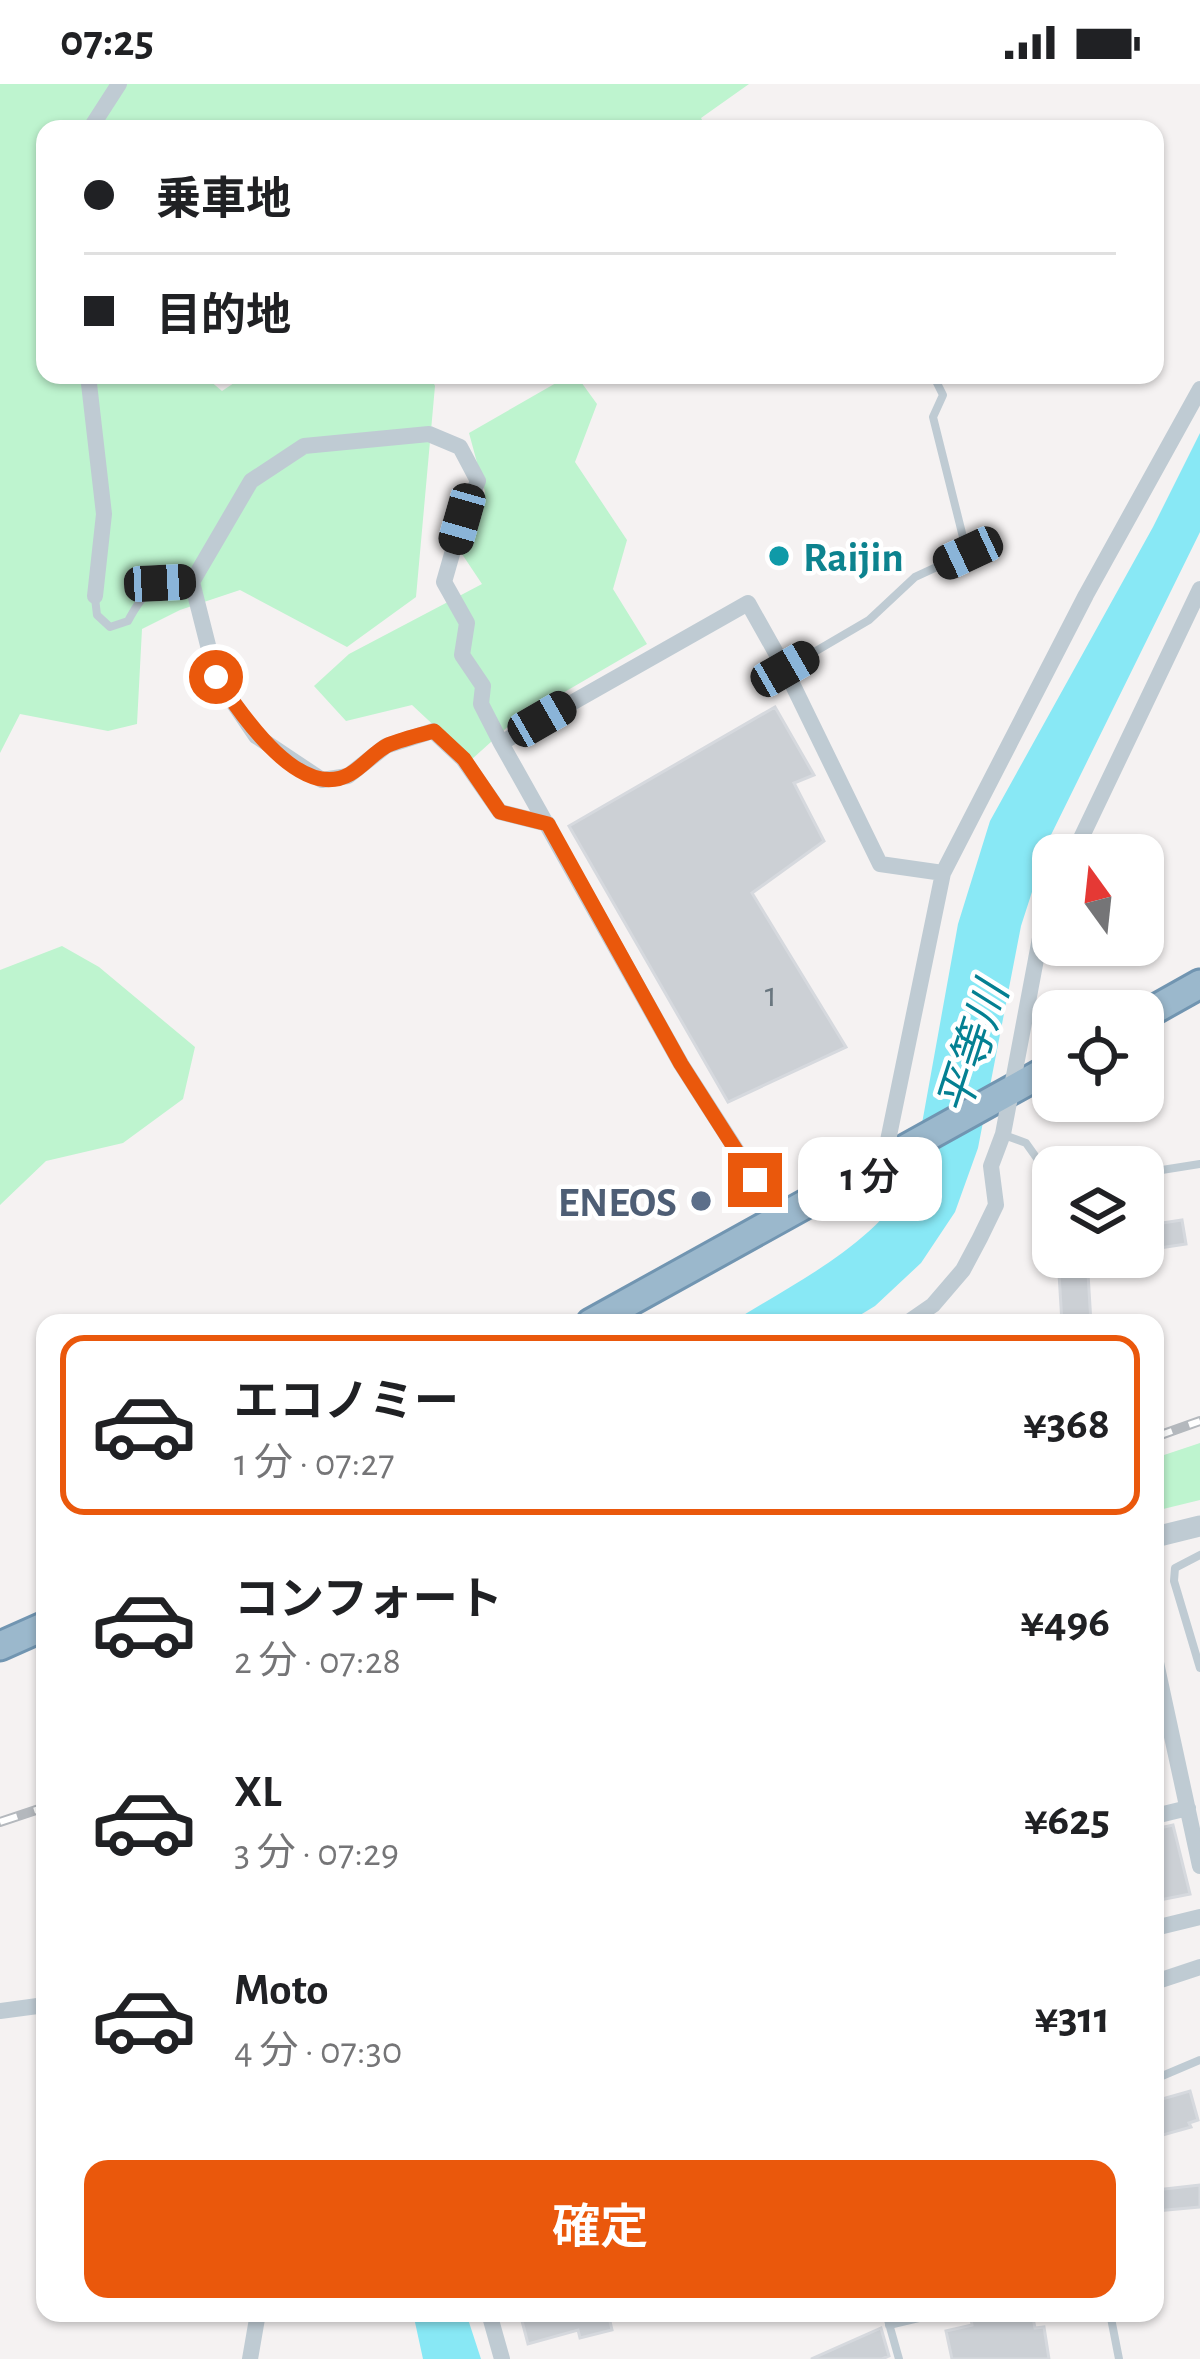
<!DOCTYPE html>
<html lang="ja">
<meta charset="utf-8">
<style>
:root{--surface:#fff;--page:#f2f2f2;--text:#202124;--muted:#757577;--line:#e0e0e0;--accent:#ea580c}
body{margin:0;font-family:"Alegreya Sans","Noto Sans JP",sans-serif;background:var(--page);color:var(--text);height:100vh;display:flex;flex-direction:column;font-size:45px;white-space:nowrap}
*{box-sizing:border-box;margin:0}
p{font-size:39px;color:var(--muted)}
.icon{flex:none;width:66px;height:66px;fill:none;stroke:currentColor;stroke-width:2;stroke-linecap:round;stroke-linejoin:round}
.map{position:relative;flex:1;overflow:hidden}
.sheet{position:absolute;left:36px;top:1230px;width:1128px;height:1008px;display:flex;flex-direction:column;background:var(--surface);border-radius:24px;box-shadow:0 3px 9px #0004}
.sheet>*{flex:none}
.hud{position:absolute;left:36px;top:36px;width:1128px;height:264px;border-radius:24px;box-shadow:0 3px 9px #0004;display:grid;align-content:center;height:264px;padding:0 48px;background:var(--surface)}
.needle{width:78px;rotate:345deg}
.buttons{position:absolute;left:1032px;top:750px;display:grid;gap:24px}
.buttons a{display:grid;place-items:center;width:132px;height:132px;border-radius:24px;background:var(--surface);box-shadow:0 3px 9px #0004;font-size:60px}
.end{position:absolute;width:54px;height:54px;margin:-27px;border:15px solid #ea580c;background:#fff;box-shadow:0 0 0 6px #fff}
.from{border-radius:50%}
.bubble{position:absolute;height:84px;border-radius:24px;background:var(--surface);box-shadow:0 3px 9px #0004;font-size:39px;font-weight:600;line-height:84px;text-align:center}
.car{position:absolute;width:36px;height:72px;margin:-36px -18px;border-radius:15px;box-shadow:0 0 9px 3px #0007;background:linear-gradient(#222 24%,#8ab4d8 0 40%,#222 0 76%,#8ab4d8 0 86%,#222 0)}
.hud b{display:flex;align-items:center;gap:42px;height:114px;font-size:45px}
.hud b+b{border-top:3px solid var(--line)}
.hud i{width:30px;height:30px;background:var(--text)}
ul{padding:21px 0 0;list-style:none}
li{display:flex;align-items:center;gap:36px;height:180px;margin:0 24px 18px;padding:0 24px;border:6px solid transparent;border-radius:24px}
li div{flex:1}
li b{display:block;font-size:45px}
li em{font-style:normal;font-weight:600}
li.current{border-color:var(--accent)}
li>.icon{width:108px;height:108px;stroke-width:1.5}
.action{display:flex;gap:24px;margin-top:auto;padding:24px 48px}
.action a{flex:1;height:138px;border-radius:24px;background:var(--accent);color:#fff;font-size:48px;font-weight:600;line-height:138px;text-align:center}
.status{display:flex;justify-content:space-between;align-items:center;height:84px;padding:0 60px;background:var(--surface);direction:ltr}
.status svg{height:33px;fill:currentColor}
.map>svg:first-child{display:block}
.green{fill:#bef4cf}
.water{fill:#88e8f5}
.building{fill:#ccd0d5;stroke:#d6d9de;stroke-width:3}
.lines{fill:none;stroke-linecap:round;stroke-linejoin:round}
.trunk-casing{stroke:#7195b1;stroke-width:33}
.service{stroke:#bfcbd3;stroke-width:8}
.minor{stroke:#bfcbd3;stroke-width:16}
.tertiary{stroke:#bfcbd3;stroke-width:21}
.trunk{stroke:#9bb8cc;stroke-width:27}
.rail-casing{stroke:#b4b8bd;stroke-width:10}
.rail{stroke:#fff;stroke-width:6;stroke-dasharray:18;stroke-linecap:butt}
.route{stroke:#ea580c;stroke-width:15}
.culture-dot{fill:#0f9aa8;stroke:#fff;stroke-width:4.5}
.service-dot{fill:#5c6f8a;stroke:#fff;stroke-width:4.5}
.labels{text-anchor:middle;stroke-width:9;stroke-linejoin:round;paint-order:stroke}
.number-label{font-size:36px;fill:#69767f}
.culture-label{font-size:42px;font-weight:bold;fill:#0d838f;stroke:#fff;text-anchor:start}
.service-label{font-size:42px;font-weight:bold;fill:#4e5e75;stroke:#fff;text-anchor:end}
.water-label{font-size:45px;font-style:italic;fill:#048092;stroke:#fff}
</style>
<div class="status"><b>07:25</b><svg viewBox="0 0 49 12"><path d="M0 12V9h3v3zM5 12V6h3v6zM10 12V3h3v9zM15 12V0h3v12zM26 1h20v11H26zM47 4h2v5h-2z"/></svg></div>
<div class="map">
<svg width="1200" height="2275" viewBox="0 0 1200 2275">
<rect width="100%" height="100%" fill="#f5f2f2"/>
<path class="green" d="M0,0H749L701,34L707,45H45V291H203L222,307L246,291H430L435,302L416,513L347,563L240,506L180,526L142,545L137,640L108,647L20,630L0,669Z
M570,291H576L597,320L575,378L627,456L613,505L647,560L513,638L471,676L412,621L346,637L314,602L349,570L482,500L460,467L485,408L469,349Z
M62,862L99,883L195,963L183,1015L123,1059L46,1077L0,1121V886Z
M1200,1359V1416L1155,1427V1374Z"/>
<path class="water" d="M1200,349V448L1049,755L1021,842L978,1064L955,1128L921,1179L875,1222L847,1239H731C795,1198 873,1163 912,1095L958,840L990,737L1153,443Z
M413,2229H466L481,2275H423Z"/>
<path class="building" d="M775,623L814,691L794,699L824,757L752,809L846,963L728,1018L569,742Z
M1182,1136L1186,1160L1153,1165L1149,1141Z
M1058,1173H1087L1091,1239H1062Z
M1173,1741L1190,1810L1155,1817V1745Z
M1190,2007L1198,2036L1189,2039L1191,2043L1163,2051L1155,2017Z
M1200,2101V2123L1155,2127V2106Z
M608,2229L612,2246L580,2254L578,2246L528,2260L522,2237L553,2232L554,2236L579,2230L580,2235Z
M1018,2229H1032L1035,2244L1044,2243L1049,2275H952L946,2247L972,2241L971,2234Z
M881,2244L889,2272L882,2275H811Z"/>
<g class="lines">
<g class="trunk-casing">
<path id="trunk" d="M1143,932L1200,900
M591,1239L1053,983
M0,1562L45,1542"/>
</g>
<path class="service" d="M95,514L97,531L110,543L128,537C146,504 153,500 190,498
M787,584L869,536L915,493L967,469L933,333L943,311L933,291
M1004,1051L1026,1059L1053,1097
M1143,1089L1200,1080
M1200,1471L1175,1484L1174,1497L1200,1584
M1155,1995L1200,1976
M886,2229L899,2275
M1110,2229L1119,2275
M889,2241L940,2229"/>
<path class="minor" d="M90,45L119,0
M88,291L104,430L95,512
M501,659L748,519L785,585L880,780L943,789
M548,740L500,728L463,675L433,647L386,662L348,692L322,696L256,652L216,593L192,498L251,397L304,362L429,350L460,363L478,397L462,435L444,498L467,539L462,571L483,602L481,620L501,659L681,980L780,1134
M1073,771L1200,505
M884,1076L943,789L1086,511L1200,305
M907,1239L933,1221L963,1186L980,1154L996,1121L991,1082L1003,1050L1044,833L1053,814
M1155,1574L1200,1782
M1155,1732L1188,1724
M1155,1844L1200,1833
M1155,1898L1200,1883
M0,1927L45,1921
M489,2229L502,2275
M250,2275L258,2229"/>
<path class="tertiary" d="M1155,1453L1200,1442"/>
<use href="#trunk" class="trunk"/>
<g class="rail-casing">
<path id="rail" d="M1155,1353L1200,1337
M0,1738L45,1723"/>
</g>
<use href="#rail" class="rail"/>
</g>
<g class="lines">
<path class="route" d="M216,593C240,628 299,719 350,690C364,682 374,668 388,661C402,655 419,651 434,647L464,675L500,728L548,740L681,980L755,1096"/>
</g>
<circle class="culture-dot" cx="779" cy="472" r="12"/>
<circle class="service-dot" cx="701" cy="1117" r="12"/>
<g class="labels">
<g class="number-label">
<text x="771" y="922">1</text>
</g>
<g class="culture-label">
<text x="803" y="487">Raijin</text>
</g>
<g class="service-label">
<text x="677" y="1132">ENEOS</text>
</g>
<g class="water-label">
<text transform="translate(972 964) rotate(-72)" y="16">平等川</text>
</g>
</g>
</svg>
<div class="buttons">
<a><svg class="needle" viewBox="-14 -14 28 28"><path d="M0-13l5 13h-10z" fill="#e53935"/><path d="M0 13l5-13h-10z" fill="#757577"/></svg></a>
<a><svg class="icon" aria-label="locate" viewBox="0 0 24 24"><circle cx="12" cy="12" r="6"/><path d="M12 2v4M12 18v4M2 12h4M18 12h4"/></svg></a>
<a><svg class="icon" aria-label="layers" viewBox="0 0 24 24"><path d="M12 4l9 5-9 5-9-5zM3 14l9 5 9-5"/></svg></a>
</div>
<i class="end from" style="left:216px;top:593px"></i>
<i class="end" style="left:755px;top:1096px"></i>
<div class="bubble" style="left:798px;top:1053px;width:144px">1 分</div>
<i class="car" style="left:462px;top:435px;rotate:196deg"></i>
<i class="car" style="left:968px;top:469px;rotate:245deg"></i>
<i class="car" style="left:160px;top:499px;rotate:87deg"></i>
<i class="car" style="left:785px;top:585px;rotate:60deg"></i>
<i class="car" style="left:542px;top:635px;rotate:60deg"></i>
<div class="hud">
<b><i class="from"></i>乗車地</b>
<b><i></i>目的地</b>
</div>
<section class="sheet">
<ul>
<li class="current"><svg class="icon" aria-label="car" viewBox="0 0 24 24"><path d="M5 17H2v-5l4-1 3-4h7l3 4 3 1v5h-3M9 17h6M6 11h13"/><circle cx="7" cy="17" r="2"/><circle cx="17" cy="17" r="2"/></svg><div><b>エコノミー</b><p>1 分 · 07:27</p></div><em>¥368</em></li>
<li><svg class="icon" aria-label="car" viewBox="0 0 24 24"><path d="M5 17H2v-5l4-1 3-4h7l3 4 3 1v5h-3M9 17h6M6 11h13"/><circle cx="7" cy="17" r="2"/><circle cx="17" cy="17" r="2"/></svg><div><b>コンフォート</b><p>2 分 · 07:28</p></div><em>¥496</em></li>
<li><svg class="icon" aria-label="car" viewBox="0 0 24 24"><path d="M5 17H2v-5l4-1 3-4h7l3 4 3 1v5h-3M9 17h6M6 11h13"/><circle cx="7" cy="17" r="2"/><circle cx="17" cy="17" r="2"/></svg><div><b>XL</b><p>3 分 · 07:29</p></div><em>¥625</em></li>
<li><svg class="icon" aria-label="car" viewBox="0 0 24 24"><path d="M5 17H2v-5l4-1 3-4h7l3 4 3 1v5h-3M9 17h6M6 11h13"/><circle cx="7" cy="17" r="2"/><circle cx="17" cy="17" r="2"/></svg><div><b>Moto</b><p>4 分 · 07:30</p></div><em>¥311</em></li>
</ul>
<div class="action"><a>確定</a></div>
</section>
</div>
